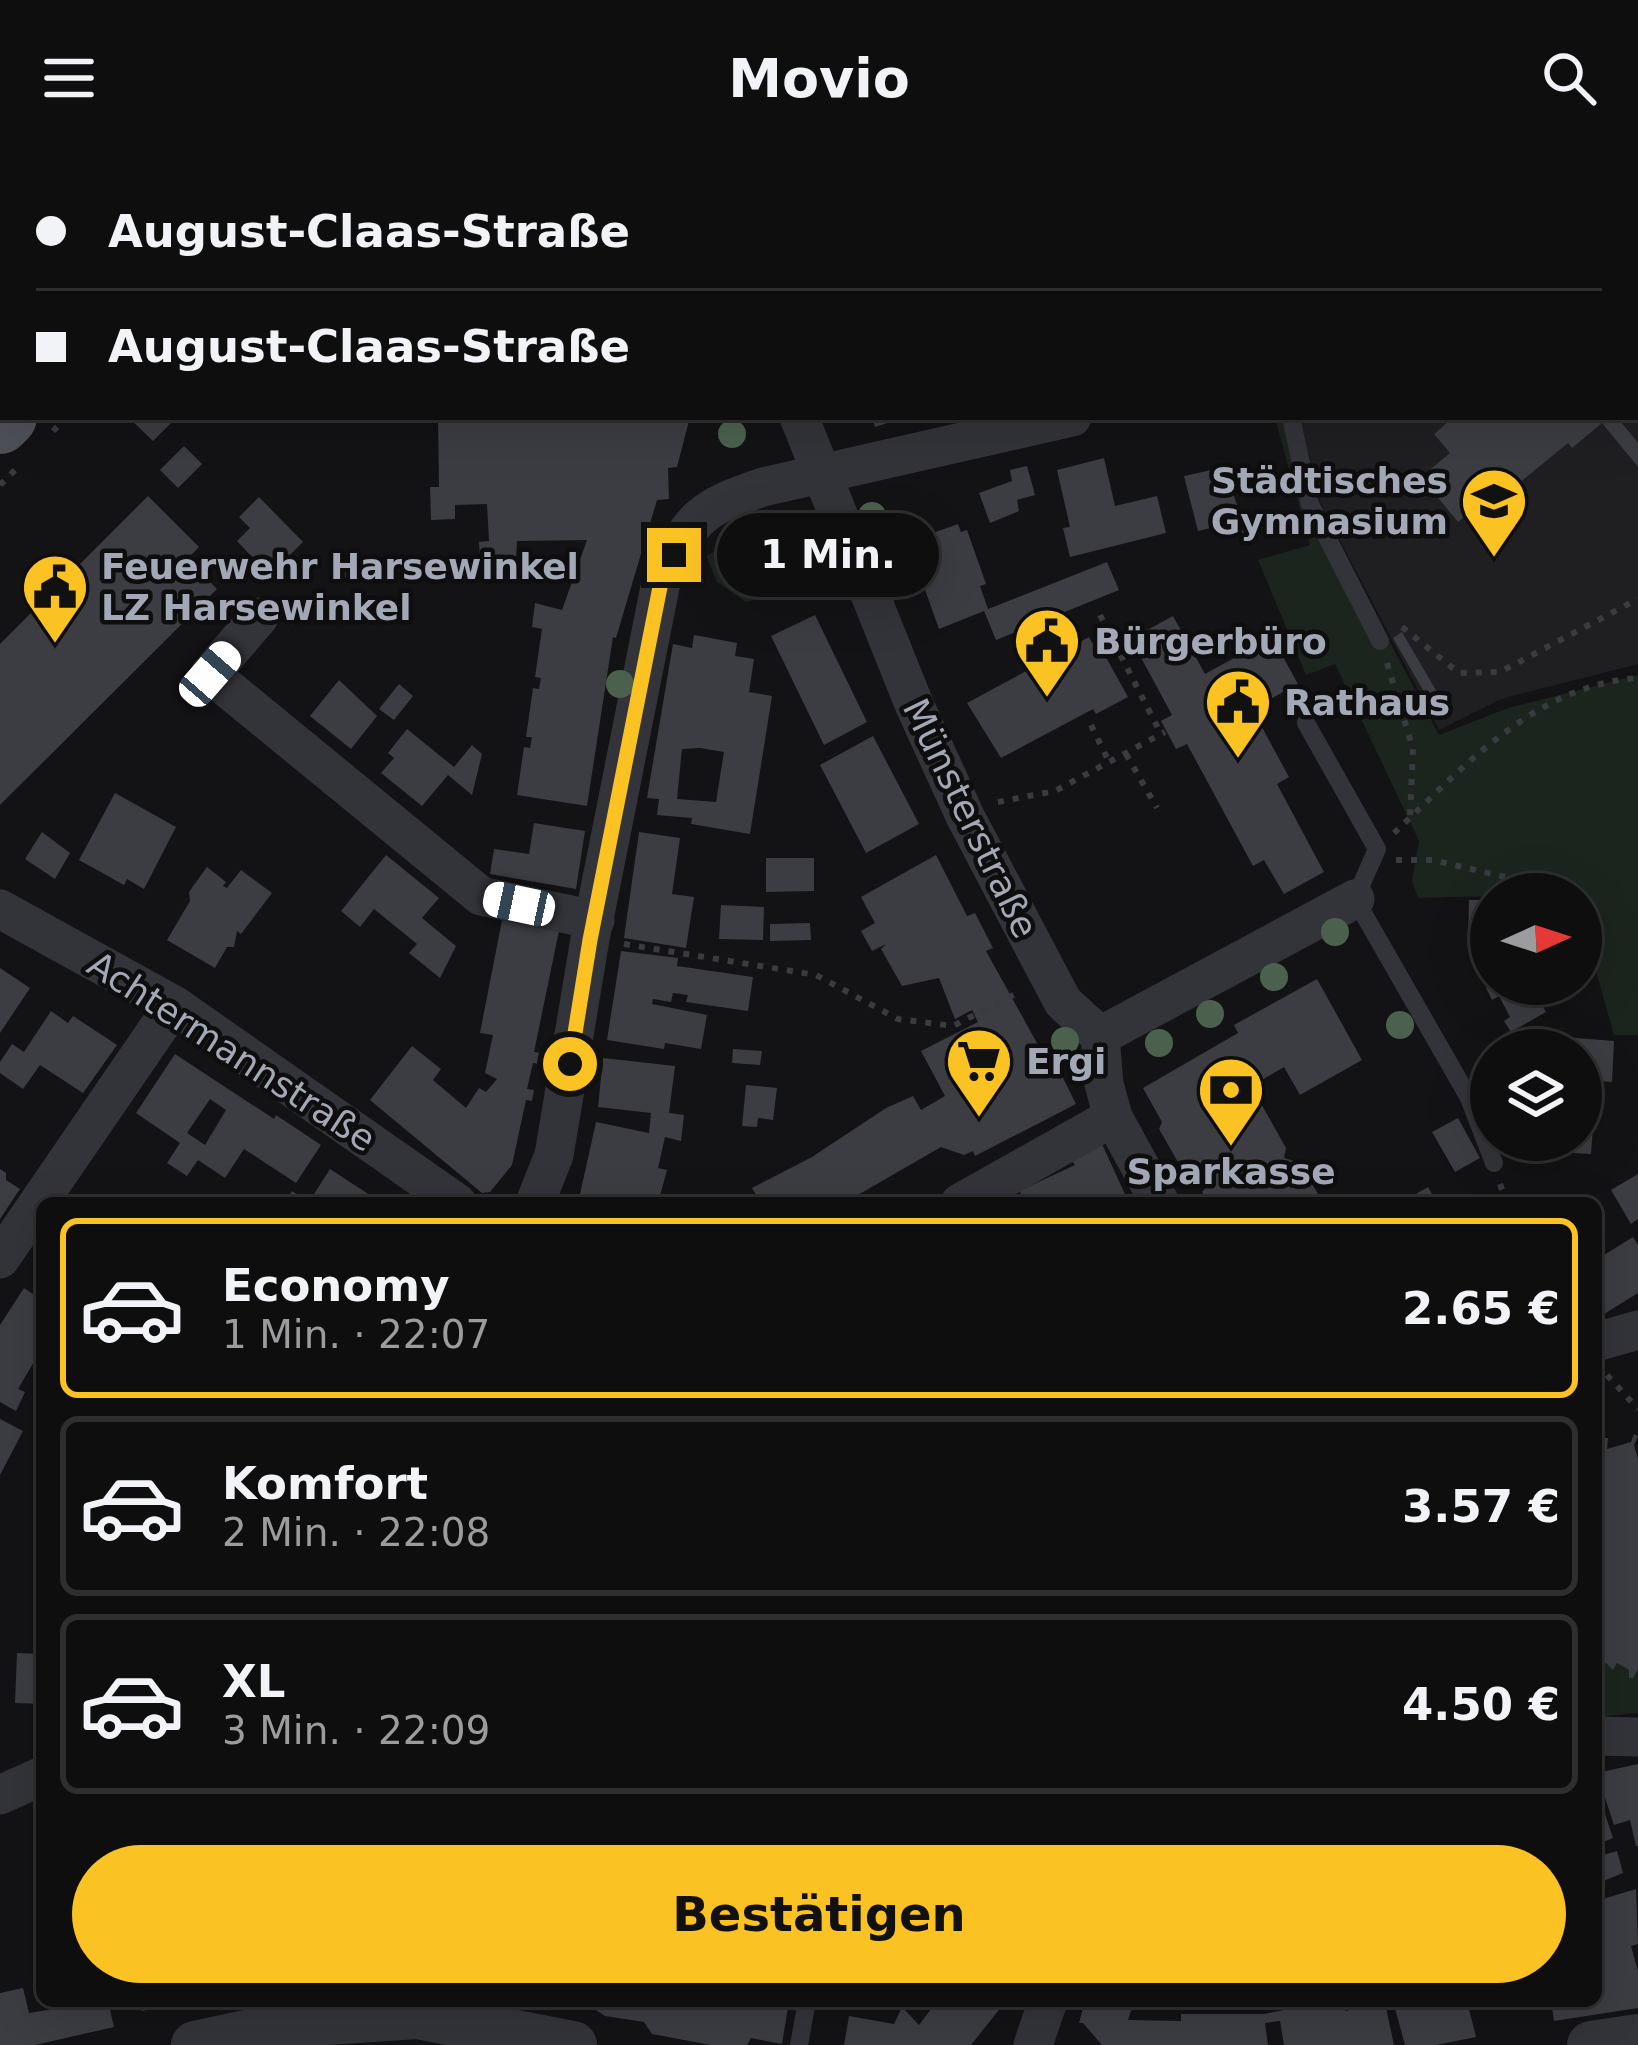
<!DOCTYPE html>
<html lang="de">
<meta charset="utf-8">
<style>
:root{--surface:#0e0e0f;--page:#1c1c1d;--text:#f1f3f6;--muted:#9b9c9e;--line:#2e2e2f;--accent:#fbc224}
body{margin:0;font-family:"DejaVu Sans",sans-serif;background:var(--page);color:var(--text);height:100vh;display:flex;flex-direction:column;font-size:45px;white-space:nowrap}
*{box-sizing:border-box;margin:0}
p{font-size:39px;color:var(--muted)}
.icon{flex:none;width:66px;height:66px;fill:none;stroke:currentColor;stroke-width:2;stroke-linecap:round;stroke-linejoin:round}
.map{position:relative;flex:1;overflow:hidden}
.panel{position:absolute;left:36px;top:1041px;width:1566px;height:810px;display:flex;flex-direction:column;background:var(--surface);border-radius:18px;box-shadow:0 12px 48px #0002,0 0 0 3px var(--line)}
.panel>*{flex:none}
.guide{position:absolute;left:0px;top:0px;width:1638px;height:264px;box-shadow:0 12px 48px #0002,0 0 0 3px var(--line);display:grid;align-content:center;height:264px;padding:0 36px;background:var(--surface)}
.needle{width:78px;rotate:87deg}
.controls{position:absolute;left:1470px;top:717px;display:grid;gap:24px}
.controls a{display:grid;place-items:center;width:132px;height:132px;border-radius:50%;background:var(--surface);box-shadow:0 12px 48px #0002,0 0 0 3px var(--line);font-size:60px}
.end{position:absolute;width:54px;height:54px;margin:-27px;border:15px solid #fbc224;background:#111;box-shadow:0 0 0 6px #111}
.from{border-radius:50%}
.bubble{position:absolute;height:84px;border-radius:42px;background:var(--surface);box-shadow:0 12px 48px #0002,0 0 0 3px var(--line);font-size:39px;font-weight:800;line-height:84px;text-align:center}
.car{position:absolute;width:36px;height:72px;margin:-36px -18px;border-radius:15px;box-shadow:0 0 9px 3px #0007;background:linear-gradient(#fff 24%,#345 0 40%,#fff 0 76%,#345 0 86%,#fff 0)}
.guide b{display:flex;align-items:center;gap:42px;height:114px;font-size:45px}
.guide b+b{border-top:3px solid var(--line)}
.guide i{width:30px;height:30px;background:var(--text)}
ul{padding:21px 0 0;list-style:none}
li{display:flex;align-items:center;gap:36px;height:180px;margin:0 24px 18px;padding:0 12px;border:6px solid var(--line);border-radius:18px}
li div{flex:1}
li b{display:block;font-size:45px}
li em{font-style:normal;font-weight:800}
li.active{border-color:var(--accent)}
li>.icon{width:108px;height:108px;stroke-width:1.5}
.primary-button{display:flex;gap:24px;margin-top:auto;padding:24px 36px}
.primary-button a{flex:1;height:138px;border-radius:72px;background:var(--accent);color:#111;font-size:48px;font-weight:800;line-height:138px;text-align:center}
header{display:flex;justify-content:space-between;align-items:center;height:156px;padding:0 36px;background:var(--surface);font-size:54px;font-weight:800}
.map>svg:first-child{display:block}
.built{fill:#1f1e21}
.green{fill:#1c241e}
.building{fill:#3c3d42;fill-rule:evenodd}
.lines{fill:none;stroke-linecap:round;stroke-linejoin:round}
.path{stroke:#393b40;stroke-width:6;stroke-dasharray:6 9;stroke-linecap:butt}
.service{stroke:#333439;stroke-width:18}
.minor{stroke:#333439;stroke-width:39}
.tertiary{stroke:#333439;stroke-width:48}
.primary{stroke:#4f5159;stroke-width:60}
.tree{fill:#4b614e}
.route{stroke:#fbc224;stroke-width:15}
.labels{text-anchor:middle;stroke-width:9;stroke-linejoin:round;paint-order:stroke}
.poi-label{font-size:36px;font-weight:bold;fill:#a3a8b6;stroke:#0e0e0f;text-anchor:start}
.street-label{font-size:36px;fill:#a3a8b6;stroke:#0e0e0f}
</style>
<header><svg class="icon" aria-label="menu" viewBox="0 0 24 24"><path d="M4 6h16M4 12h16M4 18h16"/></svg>Movio<svg class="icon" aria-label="search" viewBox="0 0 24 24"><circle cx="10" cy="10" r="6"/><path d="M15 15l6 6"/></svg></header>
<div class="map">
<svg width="1638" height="1889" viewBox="0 0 1638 1889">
<rect width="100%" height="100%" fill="#131214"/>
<path class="built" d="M1628,0H1638V508L1501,543L1439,574L1320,346L1300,261H1635V3H1625Z"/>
<path class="green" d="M0,0H211L3,3L0,212Z
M1284,261L1316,346L1439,579L1508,552L1638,519V879H1614L1596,815L1581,796V738L1418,742L1412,725L1419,685L1335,508L1306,519L1258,404L1310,389L1276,266Z
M747,377L778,383L795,397L794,418L774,439L746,446L717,426L706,400Z
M1606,1507L1613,1514L1617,1507L1629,1514L1630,1522L1638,1513V1557L1596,1561V1509Z"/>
<path class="building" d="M128,261H177L153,285Z
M438,261H690L677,311L668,312L669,343L657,344L616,482L613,481L587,650L517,639L524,591L530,592L532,581H526L533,532L539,533L541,522L535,521L542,473L532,471L535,447L562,454L587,384L517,385L515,417H481L479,386L489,385L487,348L455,349V363L431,364L430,331H439Z
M872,261H903V262L875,271Z
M1454,261H1617L1638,287V311L1602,267L1572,292L1568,287L1501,342L1495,335L1458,366L1421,321L1450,297L1434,278Z
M184,290L202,308L178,332L160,314Z
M1104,302L1115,350L1157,340L1166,377L1070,401L1063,372L1070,371L1057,314Z
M1027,310L1035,339L1017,344L1019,355L990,367L979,337L1012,325L1010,314Z
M1225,311L1246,378L1227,383L1223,369L1198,375L1184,320Z
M148,340L199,391L187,403L217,433L0,649V488Z
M259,341L303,386L278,411L266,416L237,385L250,372L239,361Z
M958,368L961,376L967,374L986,428L980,430L988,453L1107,406L1119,434L996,484L984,455L939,473L908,386Z
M356,408L359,419L345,422L343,410Z
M303,442L311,452L291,469L282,458Z
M815,459L867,566L824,589L771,480Z
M1173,460L1205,518L1272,481L1298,528L1252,553L1289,621L1277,628L1324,716L1284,738L1264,704L1253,710L1187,588L1176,593L1161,565L1172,559L1131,483Z
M1402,476L1448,555L1438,560L1393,482Z
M694,479L737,487L735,500L754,503L749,536L772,540L750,678L691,668L692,662L657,659L659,643L647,642L673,488L692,492ZM700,592L724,596L716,646L677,643L682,593Z
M1089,481L1092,487L1097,485L1128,541L1096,558L1093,553L1001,602L967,547Z
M339,524L377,560L351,593L310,560Z
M399,528L413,540L394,564L379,553Z
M407,573L454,611L472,589L482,598L472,639L448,619L422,650L381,617L394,602L388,597Z
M873,580L919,668L866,697L820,609Z
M115,637L176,671L144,733L127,723L124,729L79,704Z
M534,667L585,675L576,733L490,718L494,693L529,698Z
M42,676L70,697L55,723L25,703Z
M639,676L680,682L672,738L694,741L686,792L624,782Z
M386,699L439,742L422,762L456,790L440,822L409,797L417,788L374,753L360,771L341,755Z
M936,699L967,760L975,757L993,792L986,795L1048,907L1054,904L1076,948L975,1000L973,995L964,999L941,991L844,1047L837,1043L830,1047H761L752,1032L812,1001L886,952L913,940L921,954L945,940L921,895L978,866L972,854L955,863L939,822L902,830L881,793L886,788L872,795L861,775L875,767L861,741Z
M766,702H814V735L766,736Z
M207,711L226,726L223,730L227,732L241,714L272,737L241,778L237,775L234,791H227L215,812L167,784L190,745L189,736Z
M1469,744H1491V778H1482V785H1468Z
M721,749L764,751L763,784L719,783Z
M503,759L560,770L534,896L542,897L540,908L533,907L527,933L534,934L532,945L526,944L512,1009L490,1036L482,1037L370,944L412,890L441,913L433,924L466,952L479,932L486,936L497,923L485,917L493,879L480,877Z
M810,767L811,784L770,785V768Z
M621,795L678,802L677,810L753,821L748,855L686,846L688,839L673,837L671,846L653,843L652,848L707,859L701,893L665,887L664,893L607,884Z
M0,812L30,832L0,877Z
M1317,823L1362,904L1300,939L1284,911L1248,932L1256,946L1259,944L1286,992L1284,1002L1307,1009L1313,1020L1309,1022L1323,1047H1209L1202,1036L1207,1030L1203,1024L1196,1025L1193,1012L1182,1013L1159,973L1162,966L1143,932L1238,877L1234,869Z
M1492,828H1530L1546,856L1511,876L1504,865L1510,861L1499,840L1492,844L1486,832Z
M51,855L68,867L73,860L117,889L83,937L40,909L23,933L0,917V906L12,888L24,896Z
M1563,881L1614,885L1612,926L1598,925V918L1581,916V894H1562Z
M733,893L762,895L760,909L732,907Z
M175,898L274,963L276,959L321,989L296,1027L244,993L225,1022L198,1004L187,1020L167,1007L180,987L136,957ZM210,943L226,954L205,989L187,977Z
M603,902L675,910L669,957L684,959L681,985L665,981L658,1012L667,1014L658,1047H578L596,966L649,977L651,957L598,951Z
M746,929L777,932L773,964L758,962L757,971L742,970Z
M1581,956L1594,957L1591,998L1540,995V984H1581Z
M1458,962L1480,1002L1455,1016L1432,976Z
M1102,988L1129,1047H1008L1022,1039L1019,1035L1075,1009L1072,1005Z
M0,1013L6,1017V1024L20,1033L0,1063Z
M330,1013L382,1047H283L292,1035L309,1046Z
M1638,1018V1063L1631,1068L1611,1034Z
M1428,1031L1437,1047H1400L1416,1038Z
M1633,1081L1638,1089V1137L1596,1163V1104Z
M24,1132L42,1144V1192L18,1233L25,1236L16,1255L0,1246V1169Z
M0,1263L23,1275L0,1319Z
M1634,1278L1638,1280L1634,1289L1638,1303V1513L1633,1522H1629V1514L1617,1507L1613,1514L1606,1507L1596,1510V1282H1608L1607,1293L1631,1286Z
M17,1497L42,1498V1548L15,1547Z
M1638,1608V1690H1636L1630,1664L1614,1669L1597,1617Z
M1596,1631L1613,1682L1598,1688L1596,1687Z
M1617,1695L1623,1717L1596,1728V1701Z
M1636,1733L1638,1788L1631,1790L1638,1815V1852L1554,1865L1551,1845H1596V1745Z
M23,1832L29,1857L66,1851L64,1845H108L114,1871L35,1889H0V1837Z
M140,1845H178V1847L142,1855Z
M582,1845H789L782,1888L751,1882L747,1889H711L652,1878L644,1866L605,1860Z
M937,1845H1006L971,1889H844L849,1860L894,1868L902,1851L919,1869Z
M1085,1845H1134L1128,1864L1181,1865V1858H1264L1295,1852L1294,1845H1342L1345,1855L1385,1847L1394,1889H1284L1280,1865L1265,1867L1268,1889H1102L1083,1867H1079Z
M1393,1845H1467L1476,1881L1436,1889H1405Z"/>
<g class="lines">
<path class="path" d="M325,3L328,0
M53,275L67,261
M0,329L19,310
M1100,459L1161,578
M1402,471L1459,517L1500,516L1638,443
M1387,507L1413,593L1410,661
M1091,569L1109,606
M1126,598L1157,652
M998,646L1055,635L1165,576
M1394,677C1464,611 1535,529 1638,522
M1396,704H1433L1505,721
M624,788L816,819L898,863L953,870L1021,835
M1500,1028L1507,1047
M1607,1219L1638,1253"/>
<path class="service" d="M464,0L465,3
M1291,261L1310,348L1380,485
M1306,567L1377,693L1355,743L1469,942L1494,1007
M799,1889L807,1845"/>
<path class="minor" d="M721,0V3
M1171,0L1172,3
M1549,3L1552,0
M799,261L914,548L965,660L1063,846L1100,880L1104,928L1113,961L1160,1047
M259,461L210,518L481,740L595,764
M0,753L174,849L457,1047
M1100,880L1355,743
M535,1047L554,999L590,783L662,421C692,361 699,353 763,331L1072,261
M960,1047L1113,961
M0,1103L174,849
M1596,1186L1638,1174
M1596,1580L1638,1581
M0,1639L42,1620
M1033,1889L1048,1845"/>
<path class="tertiary" d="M195,1889L297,1867L417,1859L573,1889
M1591,1889L1638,1882"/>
<path class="primary" d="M258,3L261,0
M0,268L7,261"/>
</g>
<g class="tree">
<circle cx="732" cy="278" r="14"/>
<circle cx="872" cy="360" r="14"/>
<circle cx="771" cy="429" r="14"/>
<circle cx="620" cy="528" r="14"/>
<circle cx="1335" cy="776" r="14"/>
<circle cx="1274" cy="821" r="14"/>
<circle cx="1210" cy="858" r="14"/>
<circle cx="1400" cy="869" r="14"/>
<circle cx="1065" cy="885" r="14"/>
<circle cx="1159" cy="887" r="14"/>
</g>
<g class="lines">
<path class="route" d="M570,908L590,784L662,421L674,399"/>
</g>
<defs>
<g id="school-pin" transform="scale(3.45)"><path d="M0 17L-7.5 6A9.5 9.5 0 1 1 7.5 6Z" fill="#fbc224" stroke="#0e0e0f"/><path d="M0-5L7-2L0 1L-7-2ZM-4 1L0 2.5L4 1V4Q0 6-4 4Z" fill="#111"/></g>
<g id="civic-pin" transform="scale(3.45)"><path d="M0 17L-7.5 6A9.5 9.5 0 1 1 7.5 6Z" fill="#fbc224" stroke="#0e0e0f"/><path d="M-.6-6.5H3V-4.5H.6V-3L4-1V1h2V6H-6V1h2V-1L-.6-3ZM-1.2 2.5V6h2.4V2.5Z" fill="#111"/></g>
<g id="supermarket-pin" transform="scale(3.45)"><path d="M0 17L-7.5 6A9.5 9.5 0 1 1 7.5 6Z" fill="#fbc224" stroke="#0e0e0f"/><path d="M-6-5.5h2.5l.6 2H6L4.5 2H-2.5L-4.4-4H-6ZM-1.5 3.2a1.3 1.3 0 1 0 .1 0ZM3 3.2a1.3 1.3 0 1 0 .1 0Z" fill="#111"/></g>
<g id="bank-pin" transform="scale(3.45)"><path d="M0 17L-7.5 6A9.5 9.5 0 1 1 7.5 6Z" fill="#fbc224" stroke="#0e0e0f"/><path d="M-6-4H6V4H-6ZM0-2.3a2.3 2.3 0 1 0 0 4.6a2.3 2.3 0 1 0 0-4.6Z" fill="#111"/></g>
</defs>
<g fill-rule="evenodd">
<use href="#school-pin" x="1494" y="345"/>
<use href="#civic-pin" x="55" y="431"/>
<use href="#civic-pin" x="1047" y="485"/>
<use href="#civic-pin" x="1238" y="546"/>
<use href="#supermarket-pin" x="979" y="905"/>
<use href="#bank-pin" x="1231" y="934"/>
</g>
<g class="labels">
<g class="poi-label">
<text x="1448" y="337" text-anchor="end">Städtisches<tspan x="1448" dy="41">Gymnasium</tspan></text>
<text x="101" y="423">Feuerwehr Harsewinkel<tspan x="101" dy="41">LZ Harsewinkel</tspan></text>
<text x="1094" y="498">Bürgerbüro</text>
<text x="1284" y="559">Rathaus</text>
<text x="1026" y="918">Ergi</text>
<text x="1231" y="1028" text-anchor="middle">Sparkasse</text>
</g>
<g class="street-label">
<text transform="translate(971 662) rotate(64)" y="13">Münsterstraße</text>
<text transform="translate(232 895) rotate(33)" y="13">Achtermannstraße</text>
</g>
</g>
</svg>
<div class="controls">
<a><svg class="needle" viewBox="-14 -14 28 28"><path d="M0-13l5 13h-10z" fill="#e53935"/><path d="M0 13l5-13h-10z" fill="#9b9c9e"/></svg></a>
<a><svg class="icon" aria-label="layers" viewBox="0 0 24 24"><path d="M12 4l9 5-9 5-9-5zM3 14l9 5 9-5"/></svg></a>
</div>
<i class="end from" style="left:570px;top:908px"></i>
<i class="end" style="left:674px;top:399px"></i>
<div class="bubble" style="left:717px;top:357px;width:222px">1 Min.</div>
<i class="car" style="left:210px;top:518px;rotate:41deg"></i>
<i class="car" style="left:519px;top:748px;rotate:282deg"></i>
<div class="guide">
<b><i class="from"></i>August-Claas-Straße</b>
<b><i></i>August-Claas-Straße</b>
</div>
<section class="panel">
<ul>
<li class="active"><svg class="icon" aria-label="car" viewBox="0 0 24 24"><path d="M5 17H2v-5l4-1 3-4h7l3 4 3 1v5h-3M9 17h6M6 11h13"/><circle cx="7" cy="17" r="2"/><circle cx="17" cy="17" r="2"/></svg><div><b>Economy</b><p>1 Min. · 22:07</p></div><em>2.65 €</em></li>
<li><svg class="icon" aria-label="car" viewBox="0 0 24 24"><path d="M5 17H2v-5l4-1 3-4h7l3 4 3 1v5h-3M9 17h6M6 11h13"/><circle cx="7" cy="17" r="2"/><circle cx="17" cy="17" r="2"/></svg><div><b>Komfort</b><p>2 Min. · 22:08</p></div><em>3.57 €</em></li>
<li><svg class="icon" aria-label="car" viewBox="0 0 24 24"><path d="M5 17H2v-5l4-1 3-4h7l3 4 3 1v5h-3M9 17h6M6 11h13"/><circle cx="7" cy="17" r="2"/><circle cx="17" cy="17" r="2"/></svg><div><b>XL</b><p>3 Min. · 22:09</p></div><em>4.50 €</em></li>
</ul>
<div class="primary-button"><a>Bestätigen</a></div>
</section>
</div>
